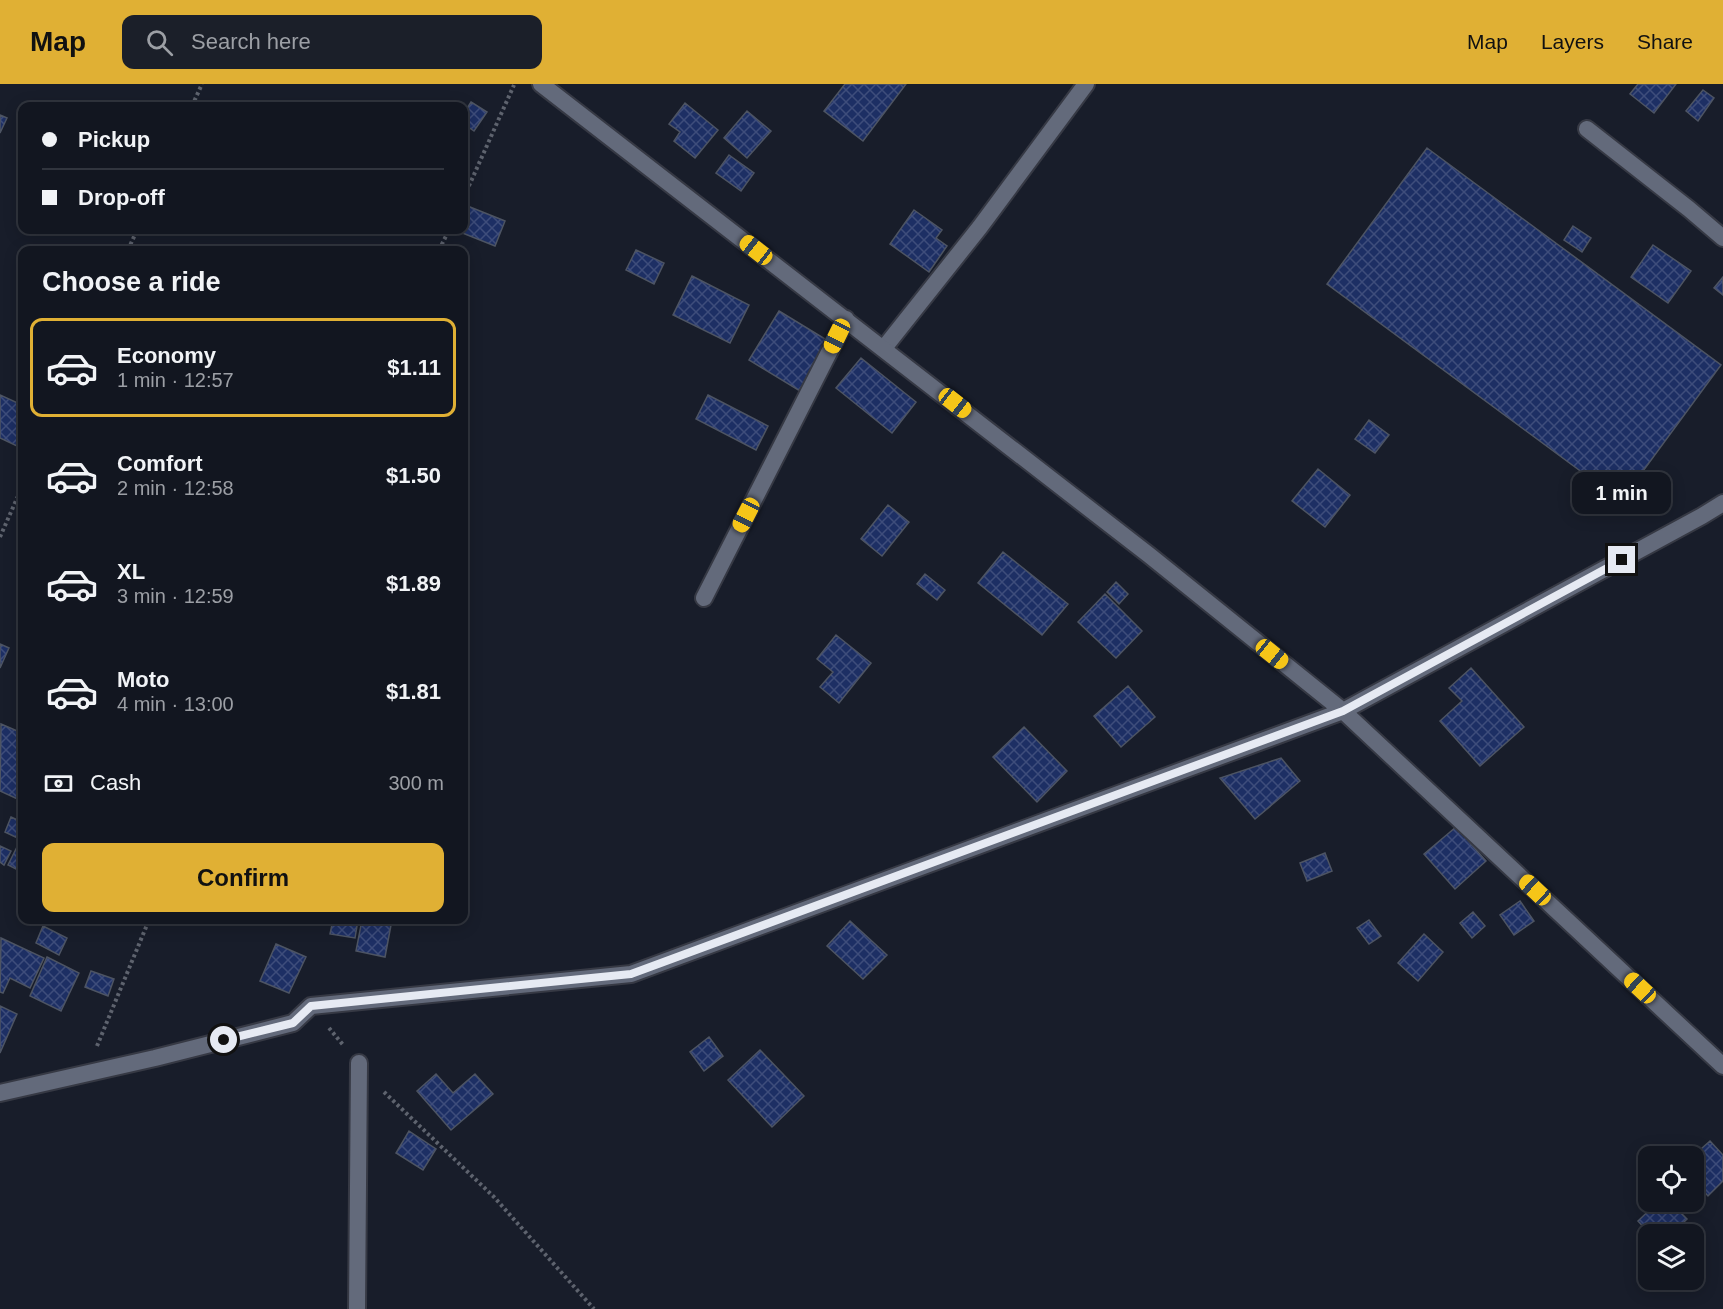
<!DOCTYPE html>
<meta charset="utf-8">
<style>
:root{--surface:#121620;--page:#1b1f29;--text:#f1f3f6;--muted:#9c9fa5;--line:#31353e;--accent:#e0b034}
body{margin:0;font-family:Helvetica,sans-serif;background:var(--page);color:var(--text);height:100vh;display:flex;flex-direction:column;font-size:22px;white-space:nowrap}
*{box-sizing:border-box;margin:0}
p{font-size:20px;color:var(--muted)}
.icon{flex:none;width:33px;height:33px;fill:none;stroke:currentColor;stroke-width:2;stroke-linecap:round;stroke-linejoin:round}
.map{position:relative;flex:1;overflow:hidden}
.side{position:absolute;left:18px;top:162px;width:450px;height:678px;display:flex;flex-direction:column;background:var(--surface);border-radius:12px;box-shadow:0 3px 15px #0003,0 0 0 2px var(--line)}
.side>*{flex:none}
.hud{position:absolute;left:18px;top:18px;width:450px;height:132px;border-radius:12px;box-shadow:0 3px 15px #0003,0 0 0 2px var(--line);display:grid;align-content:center;height:132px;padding:0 24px;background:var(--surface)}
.tools{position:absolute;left:1638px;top:1062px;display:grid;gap:12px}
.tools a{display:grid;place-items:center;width:66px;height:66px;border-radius:12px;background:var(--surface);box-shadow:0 3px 15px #0003,0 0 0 2px var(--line);font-size:30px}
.end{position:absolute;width:27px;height:27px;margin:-14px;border:8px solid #e6eaf3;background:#111;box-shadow:0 0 0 3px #111}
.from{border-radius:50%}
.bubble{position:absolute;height:42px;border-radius:12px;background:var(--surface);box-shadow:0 3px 15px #0003,0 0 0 2px var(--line);font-size:20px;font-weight:600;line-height:42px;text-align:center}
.car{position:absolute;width:18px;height:36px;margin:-18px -9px;border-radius:8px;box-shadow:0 0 4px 2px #0007;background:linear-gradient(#f5c518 24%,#345 0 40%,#f5c518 0 76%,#345 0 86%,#f5c518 0)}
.hud b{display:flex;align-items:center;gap:21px;height:57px;font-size:22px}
.hud b+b{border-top:2px solid var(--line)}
.hud i{width:15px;height:15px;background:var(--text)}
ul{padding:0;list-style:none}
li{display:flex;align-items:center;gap:18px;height:99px;margin:0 12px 9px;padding:0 12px;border:3px solid transparent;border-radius:12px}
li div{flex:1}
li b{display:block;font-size:22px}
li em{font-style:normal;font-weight:600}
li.on{border-color:var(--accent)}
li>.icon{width:54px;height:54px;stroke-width:1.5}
h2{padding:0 24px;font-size:27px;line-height:72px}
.pay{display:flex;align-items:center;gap:15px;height:66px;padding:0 24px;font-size:22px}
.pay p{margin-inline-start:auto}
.primary-button{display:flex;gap:12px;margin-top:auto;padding:12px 24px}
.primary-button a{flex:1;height:69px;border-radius:12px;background:var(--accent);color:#111;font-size:24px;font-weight:600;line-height:69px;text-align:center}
header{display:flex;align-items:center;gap:36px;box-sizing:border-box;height:84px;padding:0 30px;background:var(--accent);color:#111}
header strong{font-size:28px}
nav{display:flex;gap:33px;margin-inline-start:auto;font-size:21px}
.search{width:420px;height:54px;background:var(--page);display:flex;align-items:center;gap:15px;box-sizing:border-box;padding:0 21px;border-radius:12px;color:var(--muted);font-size:22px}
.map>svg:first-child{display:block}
.building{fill:url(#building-cross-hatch);stroke:#4d5463;stroke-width:1.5}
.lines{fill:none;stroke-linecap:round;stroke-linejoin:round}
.service-casing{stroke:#363944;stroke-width:20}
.minor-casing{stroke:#363944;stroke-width:20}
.path{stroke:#5e636e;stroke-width:4;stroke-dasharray:3 3;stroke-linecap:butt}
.service{stroke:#636a7b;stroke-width:16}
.minor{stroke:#636a7b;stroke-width:16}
.route{stroke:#e6eaf3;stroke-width:8}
</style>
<header>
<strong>Map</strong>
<div class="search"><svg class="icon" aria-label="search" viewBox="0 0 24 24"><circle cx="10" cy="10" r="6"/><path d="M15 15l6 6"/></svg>Search here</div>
<nav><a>Map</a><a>Layers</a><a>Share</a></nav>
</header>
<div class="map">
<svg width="1723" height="1225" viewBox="0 0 1723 1225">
<defs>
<pattern id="building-cross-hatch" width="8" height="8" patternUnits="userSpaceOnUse" patternTransform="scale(1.5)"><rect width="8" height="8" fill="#1d2f64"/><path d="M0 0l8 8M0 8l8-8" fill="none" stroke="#3e4d7b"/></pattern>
</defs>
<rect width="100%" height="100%" fill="#181d2a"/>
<path class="building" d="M845,0H906L863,57L824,27Z
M1638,0H1676L1654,29L1630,10Z
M1703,6L1714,14L1698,37L1686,27Z
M215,17L228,22H213Z
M471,18L487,28L474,47L464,40V29Z
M685,19L718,46L695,74L674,57L680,48L669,40Z
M747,27L771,47L747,74L724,54Z
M0,31L7,34L0,49Z
M1427,64L1721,281L1621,417L1327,200Z
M729,71L754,89L741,107L716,89Z
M465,121L505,137L495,162L455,146H464Z
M914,126L942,146L936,154L947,162L929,188L890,160Z
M1573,142L1591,154L1582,168L1564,156Z
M1653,161L1691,187L1668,219L1631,193Z
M636,166L664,179L654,200L626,186Z
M692,192L749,221L730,259L673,231Z
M1723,193V211L1714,204Z
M779,227L830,258L800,307L749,276Z
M861,274L916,318L892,349L836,304Z
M0,311L22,321V350L17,362L0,354Z
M708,311L768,342L756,366L696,335Z
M1369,336L1389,351L1375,369L1355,355Z
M1318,385L1350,411L1325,443L1292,417Z
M888,421L909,438L882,472L861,455Z
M1003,468L1068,520L1042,551L978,499Z
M925,490L945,506L937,516L917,500Z
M1116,498L1128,510L1119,520L1107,508Z
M1105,510L1142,547L1116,574L1078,538Z
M836,551L871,579L839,619L820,603L833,588L817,575Z
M0,560L9,564L0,584Z
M1471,584L1524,643L1480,682L1440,637L1462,617L1449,604Z
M1128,602L1155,633L1121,663L1094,632Z
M1,640L22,649V717L0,707Z
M1024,643L1067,687L1037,718L993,673Z
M1281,674L1300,697L1255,735L1220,694Z
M11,733L22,738V756L5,748Z
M1456,743L1486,777L1455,805L1424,770Z
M20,757L22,758V788L8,781Z
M0,762L11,767L4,781L0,778Z
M1325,769L1332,787L1307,797L1300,779Z
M1520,817L1534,837L1514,851L1500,831Z
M1473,828L1485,842L1472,854L1460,839Z
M333,836H358L355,854L330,850Z
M362,836L391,841L385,873L356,867Z
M1369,836L1381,852L1369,860L1357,844Z
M850,837L887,871L863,895L827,862Z
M43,842L67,854L59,871L36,859Z
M1424,850L1443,868L1418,897L1398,879Z
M1,854L44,874L30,904L10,894L3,909L0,908Z
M276,860L306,873L289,909L260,897Z
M47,873L79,889L61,927L30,912Z
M91,887L114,895L108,912L85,903Z
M0,922L17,930L0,969Z
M709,953L723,972L704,987L690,968Z
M760,966L804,1012L772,1043L728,996Z
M436,990L453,1009L475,990L493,1010L451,1046L417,1007Z
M409,1047L436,1065L423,1086L396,1069Z
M1710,1057L1723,1071V1097L1708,1112L1694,1096L1693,1072Z
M1658,1118H1670L1687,1135L1672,1150H1650L1638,1137Z"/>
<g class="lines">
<g class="service-casing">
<path id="service" d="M1587,45L1689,125L1723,154
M884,264L980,143L1086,0
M704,514L846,235
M357,1225L359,979"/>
</g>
<g class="minor-casing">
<path id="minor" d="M541,0L1149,471L1343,627L1723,982
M0,1009L155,974L293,939L311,922L631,890L1343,627L1702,432L1723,419"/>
</g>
<path class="path" d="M192,22L202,0
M464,113L514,1
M128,166L137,146
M439,166L449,146
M0,453L22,403
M329,944L344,962
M97,962L149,836
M384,1008L494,1113L594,1225"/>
<use href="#service" class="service"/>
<use href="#minor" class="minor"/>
</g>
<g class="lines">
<path class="route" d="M224,956L293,939L311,922L631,890L1343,627L1622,476"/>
</g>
</svg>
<div class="tools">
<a><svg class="icon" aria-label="locate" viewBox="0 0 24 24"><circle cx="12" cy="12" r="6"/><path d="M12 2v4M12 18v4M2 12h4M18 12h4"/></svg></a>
<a><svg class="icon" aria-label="layers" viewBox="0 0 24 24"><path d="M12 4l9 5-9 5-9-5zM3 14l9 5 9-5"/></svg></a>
</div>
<i class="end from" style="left:224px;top:956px"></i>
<i class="end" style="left:1622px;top:476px"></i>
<div class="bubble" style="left:1572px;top:388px;width:99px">1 min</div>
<i class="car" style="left:756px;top:166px;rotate:308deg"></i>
<i class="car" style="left:837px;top:252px;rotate:206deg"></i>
<i class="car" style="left:955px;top:319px;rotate:128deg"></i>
<i class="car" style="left:746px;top:431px;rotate:207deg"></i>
<i class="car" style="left:1272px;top:570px;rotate:129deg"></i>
<i class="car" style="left:1535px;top:806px;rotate:313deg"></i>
<i class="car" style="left:1640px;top:904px;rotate:313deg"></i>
<div class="hud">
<b><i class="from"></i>Pickup</b>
<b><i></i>Drop-off</b>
</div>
<section class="side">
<h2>Choose a ride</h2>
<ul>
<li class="on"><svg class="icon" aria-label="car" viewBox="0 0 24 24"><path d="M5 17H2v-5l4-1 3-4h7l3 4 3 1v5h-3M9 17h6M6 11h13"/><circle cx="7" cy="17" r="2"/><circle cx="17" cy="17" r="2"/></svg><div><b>Economy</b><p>1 min · 12:57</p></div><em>$1.11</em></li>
<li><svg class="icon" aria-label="car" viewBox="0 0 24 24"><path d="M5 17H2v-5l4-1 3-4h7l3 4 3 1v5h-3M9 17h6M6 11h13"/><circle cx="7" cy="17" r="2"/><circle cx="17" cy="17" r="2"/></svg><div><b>Comfort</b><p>2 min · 12:58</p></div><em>$1.50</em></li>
<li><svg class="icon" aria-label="car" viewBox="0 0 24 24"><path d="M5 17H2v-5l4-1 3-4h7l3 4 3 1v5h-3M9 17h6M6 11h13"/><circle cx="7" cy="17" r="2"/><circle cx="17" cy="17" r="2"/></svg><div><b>XL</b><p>3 min · 12:59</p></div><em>$1.89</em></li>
<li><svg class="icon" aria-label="car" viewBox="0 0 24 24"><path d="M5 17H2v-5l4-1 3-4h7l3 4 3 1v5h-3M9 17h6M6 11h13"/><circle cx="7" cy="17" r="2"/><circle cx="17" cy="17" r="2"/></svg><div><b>Moto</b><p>4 min · 13:00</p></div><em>$1.81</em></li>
</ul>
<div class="pay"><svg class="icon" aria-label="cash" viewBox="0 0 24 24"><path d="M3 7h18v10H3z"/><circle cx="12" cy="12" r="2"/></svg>Cash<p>300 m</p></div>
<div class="primary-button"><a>Confirm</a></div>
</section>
</div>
